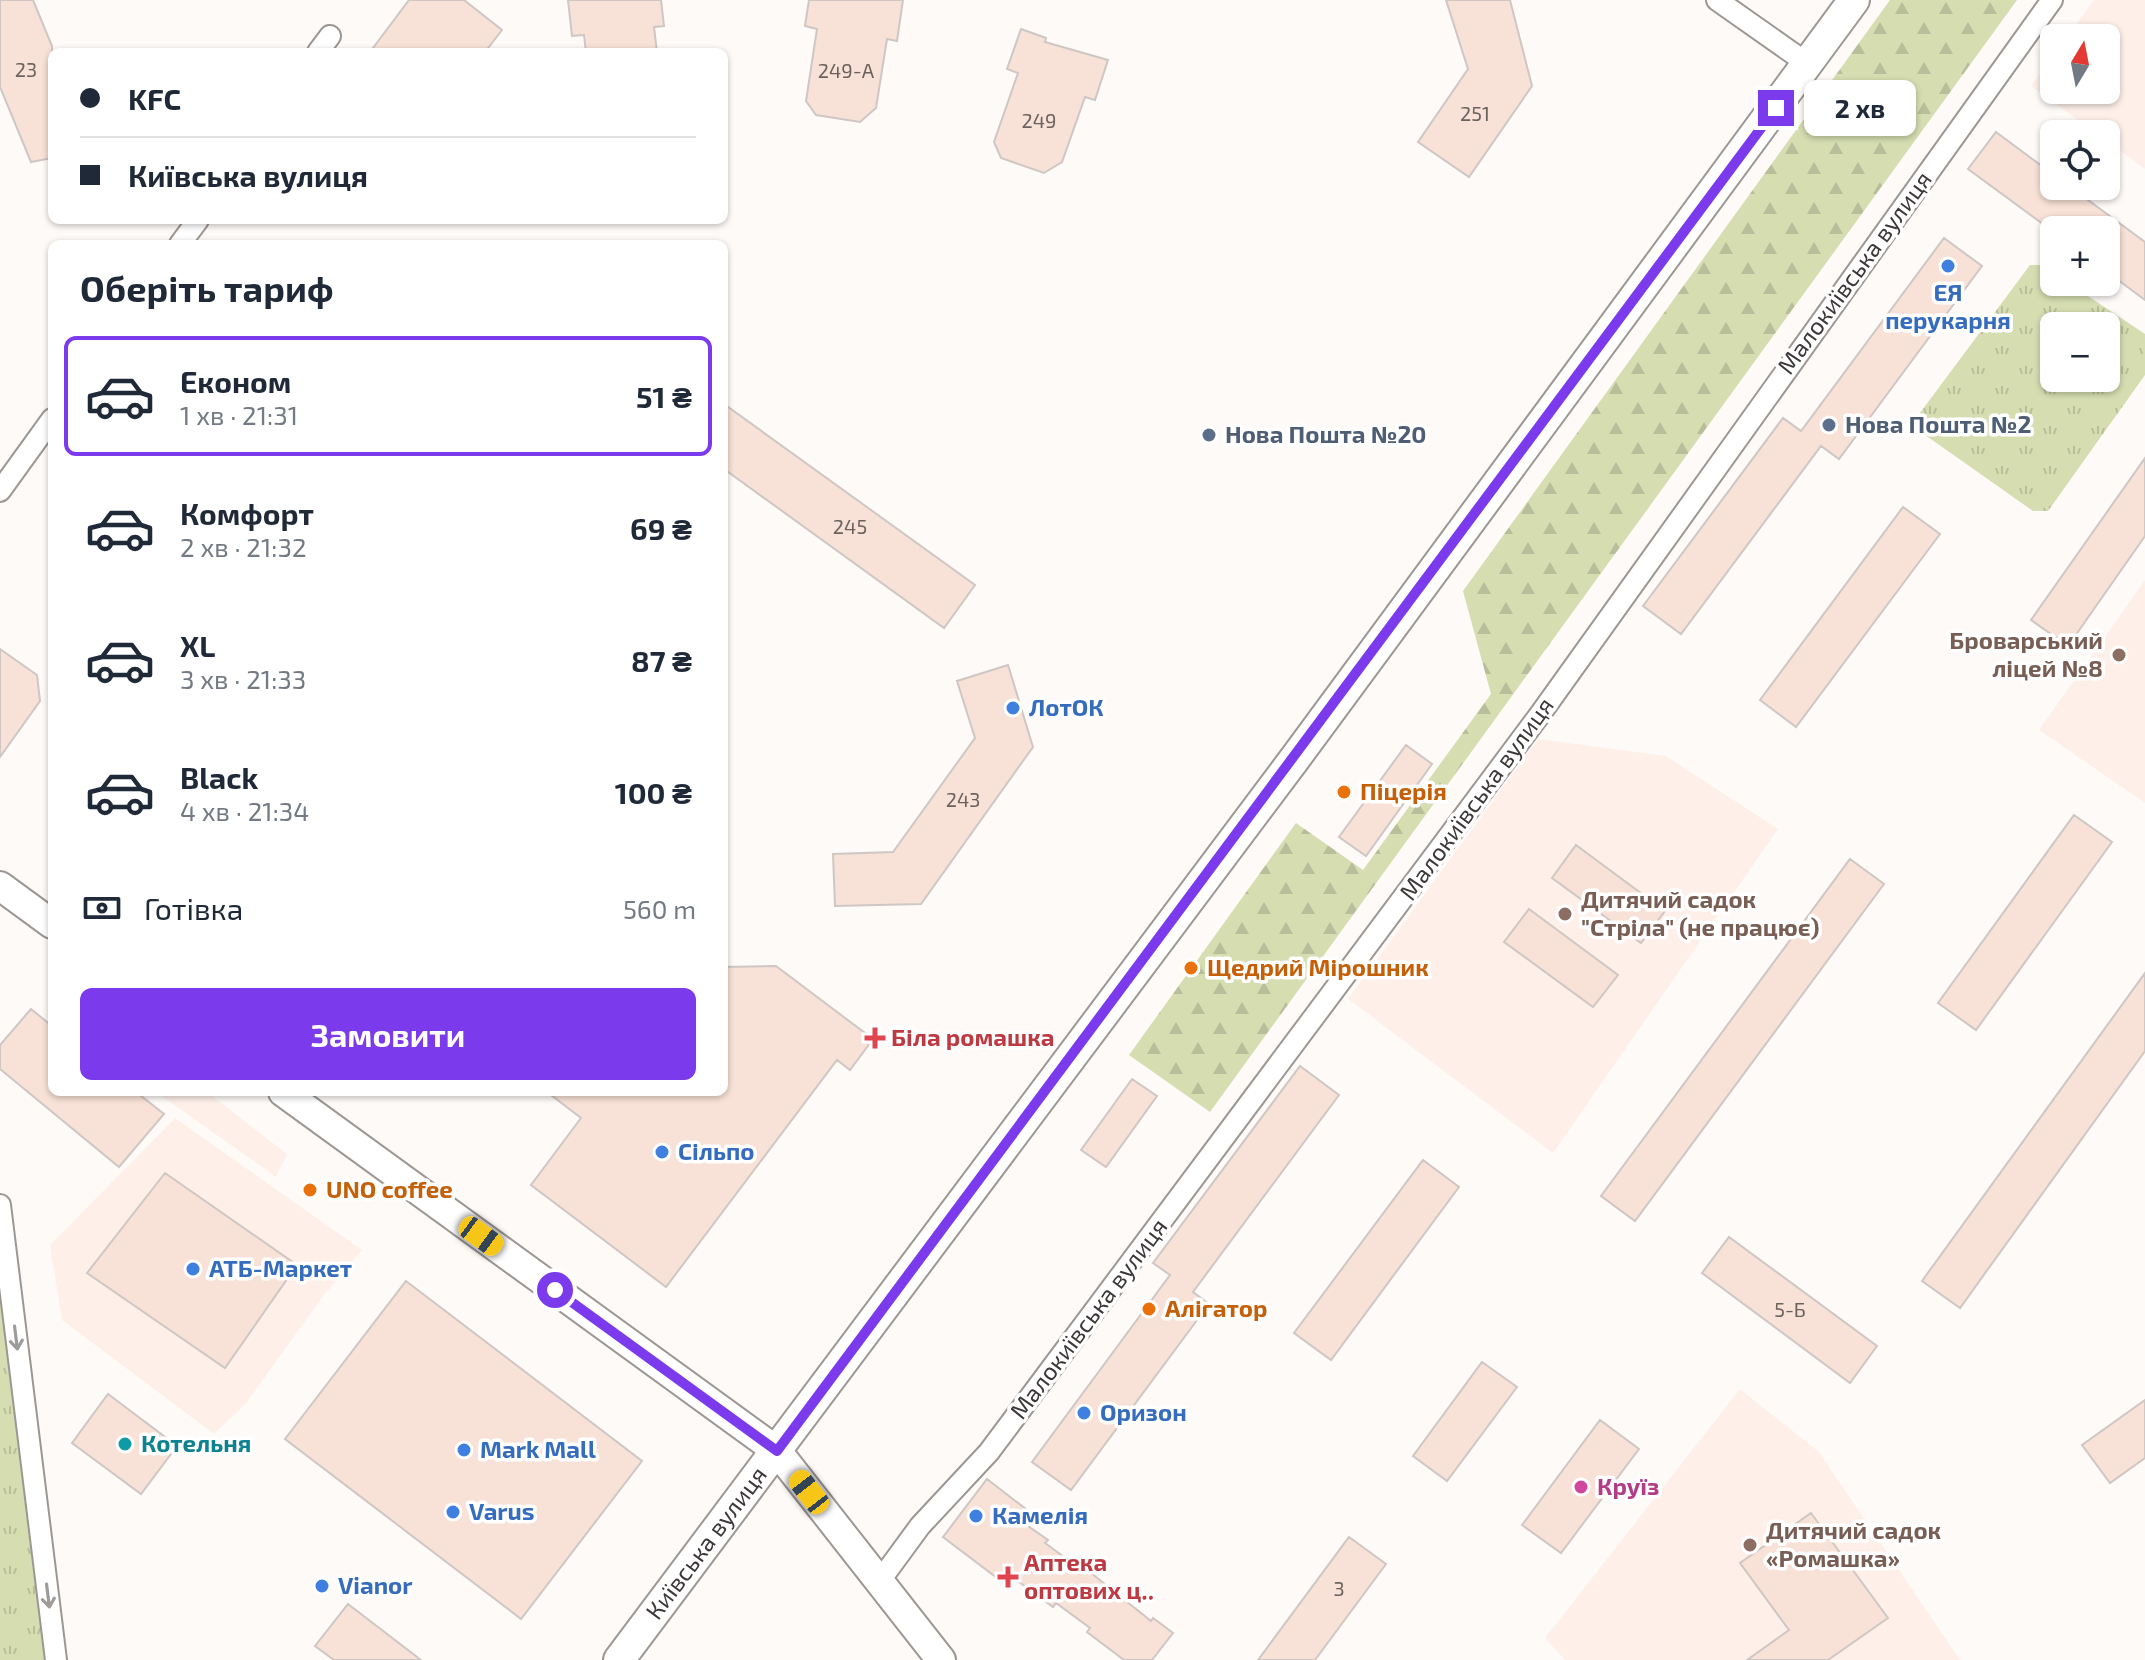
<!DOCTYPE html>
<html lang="uk">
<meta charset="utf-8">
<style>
:root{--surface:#fff;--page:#f2f2f3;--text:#1f2937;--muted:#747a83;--line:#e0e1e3;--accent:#7c3aed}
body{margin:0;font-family:"Exo 2",sans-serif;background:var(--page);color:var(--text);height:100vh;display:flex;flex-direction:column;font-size:30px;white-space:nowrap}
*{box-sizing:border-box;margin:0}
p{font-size:26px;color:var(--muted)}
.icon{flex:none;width:44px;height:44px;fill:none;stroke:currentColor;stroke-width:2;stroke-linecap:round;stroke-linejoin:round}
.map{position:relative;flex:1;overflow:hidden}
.details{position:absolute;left:48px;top:240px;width:680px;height:856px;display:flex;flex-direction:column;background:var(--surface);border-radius:12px;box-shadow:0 2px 6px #0004}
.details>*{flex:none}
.banner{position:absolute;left:48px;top:48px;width:680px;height:176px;border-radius:12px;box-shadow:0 2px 6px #0004;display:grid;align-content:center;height:176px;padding:0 32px;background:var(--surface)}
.needle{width:52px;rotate:10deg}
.buttons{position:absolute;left:2040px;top:24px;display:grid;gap:16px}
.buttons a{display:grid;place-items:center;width:80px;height:80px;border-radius:12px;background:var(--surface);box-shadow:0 2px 6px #0004;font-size:40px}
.end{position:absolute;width:36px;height:36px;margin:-18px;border:10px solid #7c3aed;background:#fff;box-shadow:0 0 0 4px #fff}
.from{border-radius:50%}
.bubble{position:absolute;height:56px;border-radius:12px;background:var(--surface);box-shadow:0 2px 6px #0004;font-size:26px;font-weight:700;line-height:56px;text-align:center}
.car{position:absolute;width:24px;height:48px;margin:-24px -12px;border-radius:10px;box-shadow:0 0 6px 2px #0007;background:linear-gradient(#f5c518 24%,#345 0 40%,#f5c518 0 76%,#345 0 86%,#f5c518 0)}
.banner b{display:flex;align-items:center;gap:28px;height:76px;font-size:30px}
.banner b+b{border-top:2px solid var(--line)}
.banner i{width:20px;height:20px;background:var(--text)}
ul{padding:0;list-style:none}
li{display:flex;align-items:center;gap:24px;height:120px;margin:0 16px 12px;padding:0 16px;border:4px solid transparent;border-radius:12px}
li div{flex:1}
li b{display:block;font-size:30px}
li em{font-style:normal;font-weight:700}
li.on{border-color:var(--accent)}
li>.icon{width:72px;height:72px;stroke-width:1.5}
h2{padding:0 32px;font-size:36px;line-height:96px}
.pay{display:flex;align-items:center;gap:20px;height:88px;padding:0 32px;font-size:30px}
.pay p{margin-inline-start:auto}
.primary-button{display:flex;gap:16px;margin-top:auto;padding:16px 32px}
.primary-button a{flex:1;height:92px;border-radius:12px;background:var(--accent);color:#fff;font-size:32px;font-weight:700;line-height:92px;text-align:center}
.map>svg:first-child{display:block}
.built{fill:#fef0e9}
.grass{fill:url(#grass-tufts);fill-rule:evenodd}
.forest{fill:url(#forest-firs)}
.building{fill:#f8e1d6;stroke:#cec7c4;stroke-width:2}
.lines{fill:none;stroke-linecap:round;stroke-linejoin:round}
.street-casing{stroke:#9d9794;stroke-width:24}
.secondary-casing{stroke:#9d9794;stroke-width:32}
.primary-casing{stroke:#9d9794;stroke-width:34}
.street{stroke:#fff;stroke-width:20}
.secondary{stroke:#fff;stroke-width:28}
.primary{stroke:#fff;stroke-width:30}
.oneway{stroke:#9d9c9b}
.route{stroke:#7c3aed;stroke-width:10}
.shop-dot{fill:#3f7fe0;stroke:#fff;stroke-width:3}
.service-dot{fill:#5c6f8a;stroke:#fff;stroke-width:3}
.education-dot{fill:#8d6e63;stroke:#fff;stroke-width:3}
.food-dot{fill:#e8710a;stroke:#fff;stroke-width:3}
.health-dot{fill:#e0444e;stroke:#fff;stroke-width:3}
.culture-dot{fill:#0f9aa8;stroke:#fff;stroke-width:3}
.hotel-dot{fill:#d1479c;stroke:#fff;stroke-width:3}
.labels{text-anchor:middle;stroke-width:7;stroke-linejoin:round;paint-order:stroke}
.number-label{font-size:20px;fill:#6a625f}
.street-label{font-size:24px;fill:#3b3837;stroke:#fff}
.shop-label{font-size:24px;font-weight:bold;fill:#366cbe;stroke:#fff;text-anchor:start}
.service-label{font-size:24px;font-weight:bold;fill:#4e5e75;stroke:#fff;text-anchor:start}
.education-label{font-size:24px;font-weight:bold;fill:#785e54;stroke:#fff;text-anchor:start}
.food-label{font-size:24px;font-weight:bold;fill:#c56008;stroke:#fff;text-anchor:start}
.health-label{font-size:24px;font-weight:bold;fill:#be3a42;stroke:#fff;text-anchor:start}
.culture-label{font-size:24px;font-weight:bold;fill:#0d838f;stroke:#fff;text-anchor:start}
.hotel-label{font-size:24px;font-weight:bold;fill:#b23c85;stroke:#fff;text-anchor:start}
</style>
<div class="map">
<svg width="2145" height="1660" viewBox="0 0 2145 1660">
<defs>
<pattern id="grass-tufts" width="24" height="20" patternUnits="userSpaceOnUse" patternTransform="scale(2)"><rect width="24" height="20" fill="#d5ddb1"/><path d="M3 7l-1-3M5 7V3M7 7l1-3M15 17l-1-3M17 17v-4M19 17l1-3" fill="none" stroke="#b8be99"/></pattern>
<pattern id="forest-firs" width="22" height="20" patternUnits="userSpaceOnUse" patternTransform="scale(2)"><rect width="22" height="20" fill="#d5ddb1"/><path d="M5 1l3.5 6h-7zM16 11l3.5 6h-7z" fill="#b8be99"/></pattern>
</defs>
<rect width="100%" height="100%" fill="#fefaf8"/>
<path class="built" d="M2094,0H2145V169L2106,140V134H2097L2031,86L2054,54V90H2106V38H2066Z
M2145,580V803L2039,730Z
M1538,739L1666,756L1778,829L1553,1153L1348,999Z
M156,1092H207L287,1154L276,1177Z
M175,1118L362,1250L323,1296L247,1402L214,1434L62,1320L50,1245Z
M1740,1389L1819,1452L1960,1660H1565L1545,1638Z"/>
<path class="grass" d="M2030,265H2041L2054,273V282H2067L2145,334V375L2048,511H2033L1911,425ZM2054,326H2106V378H2054Z
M0,1205L56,1660H0Z"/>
<path class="forest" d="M1890,0H2017L1210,1112L1129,1055L1296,823L1363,870L1491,694L1463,591Z"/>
<path class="building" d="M0,0H33L52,46V158L31,162L0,87Z
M409,0H464L502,30L485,52H370Z
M568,0H661L664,26L654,27L657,52H586L584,35L572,36Z
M809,0H903L897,41L887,39L876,108L860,122L816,115L806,101L817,29L805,26Z
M1446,0H1510L1532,86L1469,177L1418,142L1468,69Z
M1021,29L1046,38L1045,42L1108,60L1095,100L1085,97L1062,162L1044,173L1001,158L994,142L1018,73L1007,69Z
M1996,132L2054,175V186H2069L2145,242V300L2106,271V230H2051L1968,169Z
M1944,238L1982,266L1839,459L1821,446L1681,634L1643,606L1783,418L1801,431Z
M724,404L975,585L944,628L724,469Z
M2145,458V536L2068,646L2031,620Z
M1903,507L1940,534L1796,727L1760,700Z
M0,649L37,675L40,701L0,757Z
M1008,665L1033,747L921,904L835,906L833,854L893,852L975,738L957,681Z
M1406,745L1432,764L1366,856L1339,837Z
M2074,815L2112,842L1976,1030L1938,1003Z
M1576,845L1665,911L1641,943L1552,878Z
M1850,859L1884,884L1635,1221L1601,1196Z
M1529,909L1618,975L1593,1007L1504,942Z
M776,966L873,1039L850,1070L837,1060L666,1287L531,1185L581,1118L547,1092H724V967Z
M2145,973V1051L1960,1308L1922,1281Z
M31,1009L52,1026V1092H136L164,1114L119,1167L0,1069V1045Z
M1300,1066L1339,1095L1193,1292L1209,1304L1071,1490L1032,1462L1170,1275L1153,1263Z
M1132,1079L1157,1096L1106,1167L1081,1150Z
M1423,1160L1459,1187L1331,1360L1294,1333Z
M165,1173L297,1265L225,1368L87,1273Z
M1729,1237L1877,1346L1850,1383L1702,1273Z
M406,1281L642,1461L521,1619L285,1439Z
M1482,1362L1517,1387L1447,1481L1413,1456Z
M108,1394L177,1446L141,1494L72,1443Z
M2145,1400V1458L2110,1483L2082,1445Z
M1600,1420L1639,1449L1561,1553L1522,1525Z
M987,1479L1035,1516L1028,1526L1048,1540L1045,1543L1079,1568L1081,1565L1151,1621L1153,1618L1173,1633L1152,1660H1124L1087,1632L1090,1628L1056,1603L1053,1607L1015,1579L1009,1587L943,1537Z
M1811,1513L1888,1618L1828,1660H1747L1789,1630L1740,1563Z
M1349,1537L1386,1564L1315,1660H1258Z
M348,1604L421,1660H334L315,1646Z"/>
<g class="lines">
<g class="street-casing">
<path id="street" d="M1717,0L1808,64
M318,52L330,36
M180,244L198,220
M0,491L52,419
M0,1205L56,1660
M879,1582L920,1526L989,1452L1541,713L2052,0"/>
</g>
<g class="secondary-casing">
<path id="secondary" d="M0,886L52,924
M283,1092L777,1451L941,1660"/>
</g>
<g class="primary-casing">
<g id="primary">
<path id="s1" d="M619,1660L1296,757L1854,0"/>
</g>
</g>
<use href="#street" class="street"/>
<use href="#secondary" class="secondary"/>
<use href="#primary" class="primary"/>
</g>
<defs><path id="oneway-shaft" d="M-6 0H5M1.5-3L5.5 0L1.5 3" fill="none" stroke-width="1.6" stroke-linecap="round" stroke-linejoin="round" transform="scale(2)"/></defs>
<g class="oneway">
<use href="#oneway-shaft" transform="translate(16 1338) rotate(83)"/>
<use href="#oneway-shaft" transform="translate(48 1596) rotate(83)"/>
</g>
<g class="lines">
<path class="route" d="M555,1290L777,1451L1776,108"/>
</g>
<g class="shop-dot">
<circle cx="1948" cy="266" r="8"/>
<circle cx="1013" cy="708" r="8"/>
<circle cx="662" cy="1152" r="8"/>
<circle cx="193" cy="1269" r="8"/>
<circle cx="1084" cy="1413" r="8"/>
<circle cx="464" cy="1450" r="8"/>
<circle cx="453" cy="1512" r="8"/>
<circle cx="976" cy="1516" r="8"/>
<circle cx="322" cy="1586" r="8"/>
</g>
<g class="service-dot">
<circle cx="1829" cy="425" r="8"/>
<circle cx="1209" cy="435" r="8"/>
</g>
<g class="education-dot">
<circle cx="2119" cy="655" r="8"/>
<circle cx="1565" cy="914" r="8"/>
<circle cx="1750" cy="1545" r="8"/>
</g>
<g class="food-dot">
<circle cx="1344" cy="792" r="8"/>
<circle cx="1191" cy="968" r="8"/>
<circle cx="310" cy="1190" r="8"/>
<circle cx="1149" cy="1309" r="8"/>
</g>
<g class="health-dot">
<path d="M871 1026h8v8h8v8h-8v8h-8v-8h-8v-8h8z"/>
<path d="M1004 1565h8v8h8v8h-8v8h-8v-8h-8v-8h8z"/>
</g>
<circle class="culture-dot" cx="125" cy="1444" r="8"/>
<circle class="hotel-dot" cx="1581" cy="1487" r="8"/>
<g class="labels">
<g class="number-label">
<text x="26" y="77">23</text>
<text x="846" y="78">249-А</text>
<text x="1475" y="121">251</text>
<text x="1039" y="128">249</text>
<text x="850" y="534">245</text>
<text x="963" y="807">243</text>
<text x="1790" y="1317">5-Б</text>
<text x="1339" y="1596">3</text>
</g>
<g class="street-label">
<text transform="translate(1855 273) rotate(-54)" y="8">Малокиївська вулиця</text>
<text transform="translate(1477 799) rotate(-54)" y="8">Малокиївська вулиця</text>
<text transform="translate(1089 1319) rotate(-53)" y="8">Малокиївська вулиця</text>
<text dy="8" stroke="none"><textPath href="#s1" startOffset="146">Київська вулиця</textPath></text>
</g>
<g class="shop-label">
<text x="1948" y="301" text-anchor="middle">ЕЯ<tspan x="1948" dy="28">перукарня</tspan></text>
<text x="1029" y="716">ЛотОК</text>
<text x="678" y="1160">Сільпо</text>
<text x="209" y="1277">АТБ-Маркет</text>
<text x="1100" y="1421">Оризон</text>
<text x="480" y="1458">Mark Mall</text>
<text x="469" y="1520">Varus</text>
<text x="992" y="1524">Камелія</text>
<text x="338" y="1594">Vianor</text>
</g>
<g class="service-label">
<text x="1845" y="433">Нова Пошта №2</text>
<text x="1225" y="443">Нова Пошта №20</text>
</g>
<g class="education-label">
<text x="2103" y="649" text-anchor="end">Броварський<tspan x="2103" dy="28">ліцей №8</tspan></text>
<text x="1581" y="908">Дитячий садок<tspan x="1581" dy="28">"Стріла" (не працює)</tspan></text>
<text x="1766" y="1539">Дитячий садок<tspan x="1766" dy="28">«Ромашка»</tspan></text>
</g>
<g class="food-label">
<text x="1360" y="800">Піцерія</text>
<text x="1207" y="976">Щедрий Мірошник</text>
<text x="326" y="1198">UNO coffee</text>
<text x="1165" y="1317">Алігатор</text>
</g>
<g class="health-label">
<text x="891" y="1046">Біла ромашка</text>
<text x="1024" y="1571">Аптека<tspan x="1024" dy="28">оптових ц‥</tspan></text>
</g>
<g class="culture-label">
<text x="141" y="1452">Котельня</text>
</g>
<g class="hotel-label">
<text x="1597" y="1495">Круїз</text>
</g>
</g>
</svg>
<div class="buttons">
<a><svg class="needle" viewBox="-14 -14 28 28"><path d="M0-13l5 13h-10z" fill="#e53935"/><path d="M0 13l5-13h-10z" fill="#747a83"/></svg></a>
<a><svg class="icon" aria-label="locate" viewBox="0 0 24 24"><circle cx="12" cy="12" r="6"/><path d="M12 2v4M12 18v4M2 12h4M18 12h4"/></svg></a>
<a>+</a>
<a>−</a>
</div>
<i class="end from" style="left:555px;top:1290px"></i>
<i class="end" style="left:1776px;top:108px"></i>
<div class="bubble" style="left:1804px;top:80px;width:112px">2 хв</div>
<i class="car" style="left:481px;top:1236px;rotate:126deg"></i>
<i class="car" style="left:809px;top:1492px;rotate:322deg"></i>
<div class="banner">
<b><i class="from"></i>KFC</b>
<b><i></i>Київська вулиця</b>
</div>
<section class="details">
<h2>Оберіть тариф</h2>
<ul>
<li class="on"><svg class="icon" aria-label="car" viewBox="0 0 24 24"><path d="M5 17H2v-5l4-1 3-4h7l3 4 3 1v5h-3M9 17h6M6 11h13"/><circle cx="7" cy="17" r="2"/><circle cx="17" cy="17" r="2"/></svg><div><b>Економ</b><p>1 хв · 21:31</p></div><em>51 ₴</em></li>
<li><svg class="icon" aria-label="car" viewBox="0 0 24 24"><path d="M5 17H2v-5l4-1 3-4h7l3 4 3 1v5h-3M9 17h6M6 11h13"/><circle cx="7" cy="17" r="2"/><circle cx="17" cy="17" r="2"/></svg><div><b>Комфорт</b><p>2 хв · 21:32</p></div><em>69 ₴</em></li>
<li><svg class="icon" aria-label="car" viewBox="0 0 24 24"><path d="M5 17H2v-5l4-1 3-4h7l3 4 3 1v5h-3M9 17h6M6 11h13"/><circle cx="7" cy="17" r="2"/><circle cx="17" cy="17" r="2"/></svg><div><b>XL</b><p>3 хв · 21:33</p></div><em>87 ₴</em></li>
<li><svg class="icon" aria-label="car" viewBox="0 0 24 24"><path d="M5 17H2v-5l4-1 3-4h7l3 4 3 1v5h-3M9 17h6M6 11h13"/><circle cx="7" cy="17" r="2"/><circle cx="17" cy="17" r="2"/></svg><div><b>Black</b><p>4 хв · 21:34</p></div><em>100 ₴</em></li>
</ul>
<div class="pay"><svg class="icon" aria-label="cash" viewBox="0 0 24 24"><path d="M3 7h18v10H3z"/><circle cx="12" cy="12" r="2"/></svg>Готівка<p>560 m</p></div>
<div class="primary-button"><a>Замовити</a></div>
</section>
</div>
